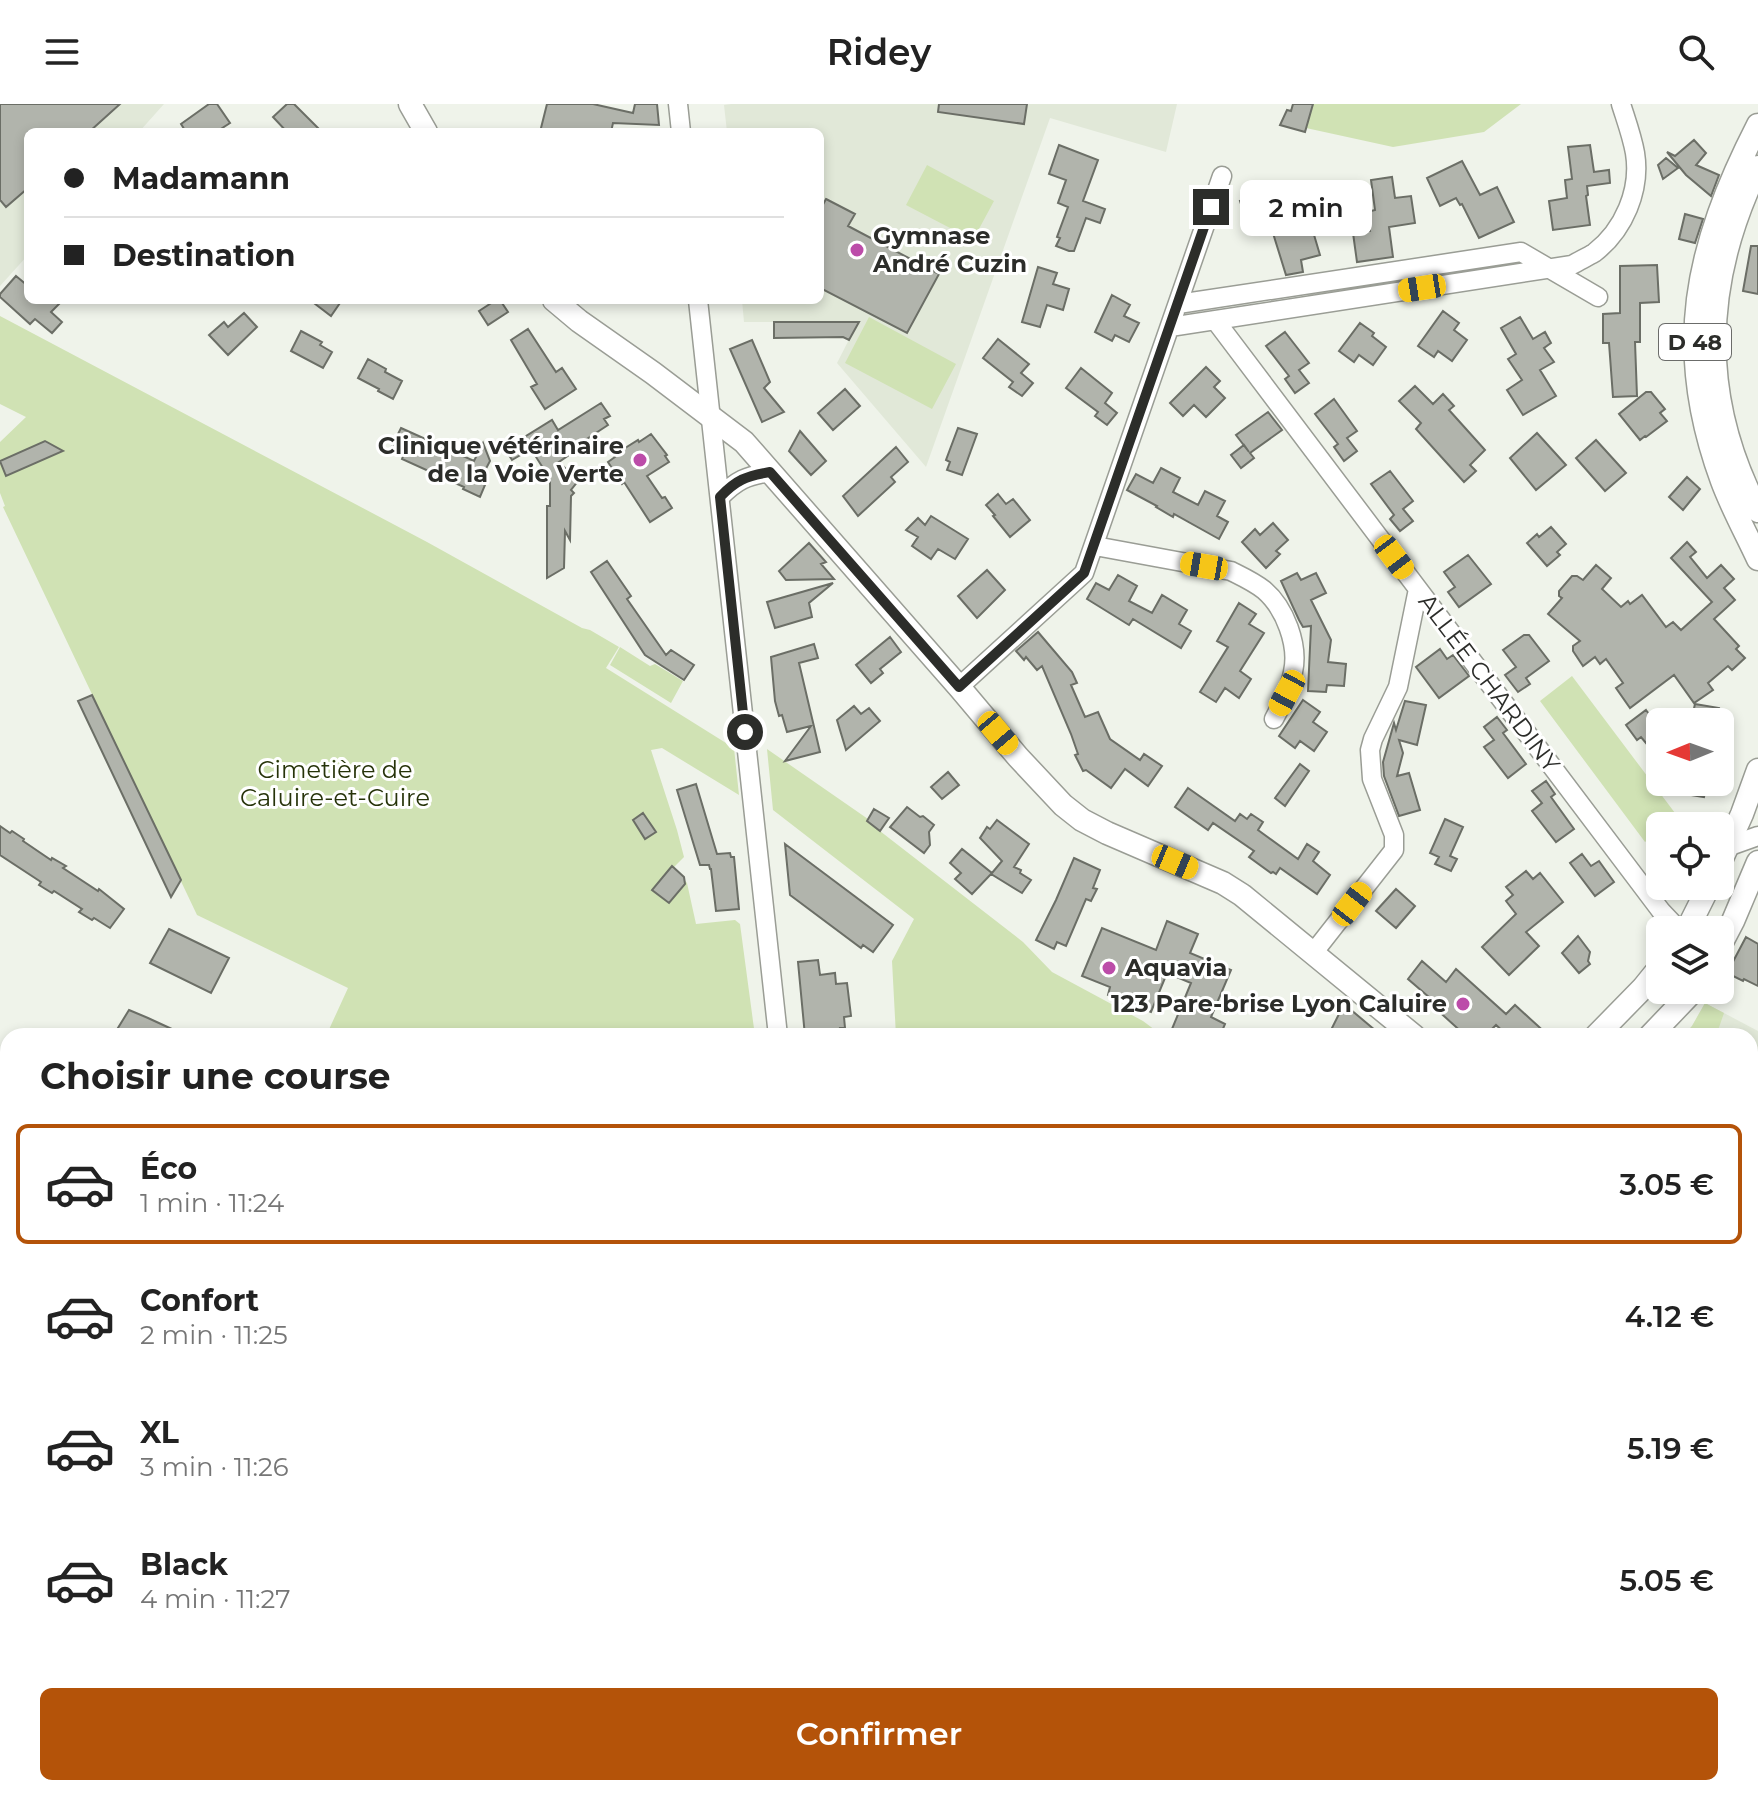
<!DOCTYPE html>
<html lang="fr">
<meta charset="utf-8">
<style>
:root{--surface:#fff;--page:#f6f6f6;--text:#222;--muted:#767676;--line:#e0e0e0;--accent:#b45309}
body{margin:0;font-family:Montserrat,sans-serif;background:var(--page);color:var(--text);height:100vh;display:flex;flex-direction:column;font-size:30px;white-space:nowrap}
*{box-sizing:border-box;margin:0}
p{font-size:26px;color:var(--muted)}
.icon{flex:none;width:44px;height:44px;fill:none;stroke:currentColor;stroke-width:2;stroke-linecap:round;stroke-linejoin:round}
.map{position:relative;flex:1;overflow:hidden}
.panel{position:absolute;left:0px;top:924px;width:1758px;height:768px;display:flex;flex-direction:column;background:var(--surface);border-radius:24px 24px 0 0;box-shadow:0 4px 12px #0003}
.panel>*{flex:none}
.hud{position:absolute;left:24px;top:24px;width:800px;height:176px;border-radius:12px;box-shadow:0 4px 12px #0003;display:grid;align-content:center;height:176px;padding:0 40px;background:var(--surface)}
.needle{width:52px;rotate:269deg}
.fabs{position:absolute;left:1646px;top:604px;display:grid;gap:16px}
.fabs a{display:grid;place-items:center;width:88px;height:88px;border-radius:12px;background:var(--surface);box-shadow:0 4px 12px #0003;font-size:40px}
.end{position:absolute;width:36px;height:36px;margin:-18px;border:10px solid #2c2d2a;background:#fff;box-shadow:0 0 0 4px #fff}
.from{border-radius:50%}
.bubble{position:absolute;height:56px;border-radius:12px;background:var(--surface);box-shadow:0 4px 12px #0003;font-size:26px;font-weight:600;line-height:56px;text-align:center}
.car{position:absolute;width:24px;height:48px;margin:-24px -12px;border-radius:10px;box-shadow:0 0 6px 2px #0007;background:linear-gradient(#f5c518 24%,#345 0 40%,#f5c518 0 76%,#345 0 86%,#f5c518 0)}
.hud b{display:flex;align-items:center;gap:28px;height:76px;font-size:30px}
.hud b+b{border-top:2px solid var(--line)}
.hud i{width:20px;height:20px;background:var(--text)}
ul{padding:0;list-style:none}
li{display:flex;align-items:center;gap:24px;height:120px;margin:0 16px 12px;padding:0 24px;border:4px solid transparent;border-radius:12px}
li div{flex:1}
li b{display:block;font-size:30px}
li em{font-style:normal;font-weight:600}
li.current{border-color:var(--accent)}
li>.icon{width:72px;height:72px;stroke-width:1.5}
h2{padding:0 40px;font-size:36px;line-height:96px}
.cta{display:flex;gap:16px;margin-top:auto;padding:16px 40px}
.cta a{flex:1;height:92px;border-radius:12px;background:var(--accent);color:#fff;font-size:32px;font-weight:600;line-height:92px;text-align:center}
header{display:flex;justify-content:space-between;align-items:center;height:104px;padding:0 40px;background:var(--surface);font-size:36px;font-weight:600}
.map>svg:first-child{display:block}
.built{fill:#e1e8d8}
.green{fill:#d0e2b4}
.building{fill:#b1b4ac;stroke:#6b6e66;stroke-width:2}
.lines{fill:none;stroke-linecap:round;stroke-linejoin:round}
.minor-casing{stroke:#9a9d95;stroke-width:21}
.major-casing{stroke:#9a9d95;stroke-width:25}
.minor{stroke:#fff;stroke-width:18}
.major{stroke:#fff;stroke-width:22}
.route{stroke:#2c2d2a;stroke-width:10}
.poi-dot{fill:#bc4ca9;stroke:#fff;stroke-width:3}
.labels{text-anchor:middle;stroke-width:6;stroke-linejoin:round;paint-order:stroke}
.shield{fill:#fff;stroke:#6b6c6a;stroke-width:2}
.shield-label{font-size:22px;font-weight:bold;fill:#2c2d2a}
.poi-label{font-size:24px;font-weight:bold;fill:#2c2d2a;stroke:#fff;text-anchor:start}
.street-label{font-size:24px;fill:#2c2d2a;stroke:#fff}
.park-label{font-size:24px;fill:#263309;stroke:#fff}
</style>
<header><svg class="icon" aria-label="menu" viewBox="0 0 24 24"><path d="M4 6h16M4 12h16M4 18h16"/></svg>Ridey<svg class="icon" aria-label="search" viewBox="0 0 24 24"><circle cx="10" cy="10" r="6"/><path d="M15 15l6 6"/></svg></header>
<div class="map">
<svg width="1758" height="1692" viewBox="0 0 1758 1692">
<rect width="100%" height="100%" fill="#eff3ea"/>
<path class="built" d="M0,0H164L139,28H28V151L0,182Z
M731,0H1177L1166,48L1050,14L926,363L837,259L858,218H744L742,196H820V28H727L724,1Z
M1705,899L1758,927V1193L1750,1186V932H1683L1692,922Z
M1301,1684H1366L1363,1692H1297Z"/>
<path class="green" d="M1313,0H1521L1484,28L1393,43L1306,24Z
M927,61L994,97L973,136L906,101Z
M0,212L427,438L582,524L590,526L619,543L606,564L734,644L739,691L662,644L651,646L677,726L684,753L674,763L687,779L696,820L735,816L740,820L755,932H326L348,884L197,811L3,403L5,402L0,389V338L26,313L0,300Z
M869,213L956,260L932,305L845,259Z
M620,543L650,562L655,560L683,577L671,599L610,561Z
M1572,572L1678,713L1666,722H1660V727L1645,738L1540,597Z
M767,645L868,715L867,717L1023,838L1052,868L1143,917L1163,932H896L892,857L914,815L773,706Z
M1705,899L1724,909L1716,932H1683L1692,922Z
M0,1442L8,1446V1525L0,1543Z
M1750,1461L1758,1469V1559L1750,1556Z"/>
<path class="building" d="M0,0H120L89,28H28V84L6,103L0,96Z
M209,0H217L230,19L216,28H186L181,20Z
M287,0H294L322,28H287L273,13Z
M547,0H593L633,9L635,0H657L659,21L613,19L611,28H540Z
M939,0H1027L1024,20L938,8Z
M1293,0H1313L1305,28L1280,21L1287,6L1291,7Z
M1694,36L1706,49L1696,61L1719,71L1711,92L1686,71L1667,48L1675,52Z
M1059,41L1098,56L1083,97L1105,105L1100,119L1086,114L1074,147H1069L1056,142L1060,134L1057,133L1068,103L1058,99L1066,76L1049,70Z
M1590,41L1594,68L1609,66L1610,79L1587,82L1588,91L1586,92L1590,121L1553,126L1549,97L1567,94L1565,76L1572,75L1568,43Z
M1666,54L1678,64L1663,75L1658,61Z
M1462,57L1480,91L1497,83L1514,118L1479,134L1462,100L1460,101L1456,94L1440,102L1427,74Z
M1392,73L1395,94L1411,92L1415,119L1389,123L1393,153L1357,158L1353,129L1370,127L1367,108L1375,106L1371,76Z
M1277,85L1290,120L1309,114L1320,151L1301,156L1303,168L1286,171L1272,126L1269,127L1266,119L1249,125L1240,97Z
M826,95L855,110L848,122L939,170L907,229L820,184V106Z
M1685,110L1703,115L1695,139L1679,135Z
M1751,142H1758V190L1743,187Z
M1657,161L1659,198L1640,199V238H1635L1637,292L1613,293L1609,239H1603V210L1620,209V162Z
M1038,163L1057,169L1053,180L1069,185L1063,206L1047,201L1040,223L1022,218Z
M16,172L28,182V196H63L51,208L62,218L52,229L35,215L30,220L0,193V190Z
M1112,191L1130,201L1124,212L1139,219L1129,238L1115,231L1112,237L1095,228Z
M310,196H342L331,212Z
M496,196H500L508,208L488,221L479,207Z
M1443,207L1459,219L1454,226L1467,236L1452,257L1438,247L1434,253L1418,242Z
M244,209L257,223L228,251L209,231L224,218L228,223Z
M1520,213L1533,235L1545,228L1551,239L1544,244L1554,258L1540,266L1556,292L1523,311L1507,286L1522,276L1508,255L1516,250L1501,224Z
M774,218H859L849,236L843,233L774,234Z
M1360,219L1374,229L1372,232L1386,243L1373,261L1359,251L1354,258L1339,247Z
M528,225L556,268L562,264L576,285L545,305L531,283L537,280L511,236Z
M301,227L322,238L320,241L332,248L323,264L291,247Z
M1285,228L1309,259L1299,266L1309,279L1295,289L1285,275L1289,272L1266,242Z
M998,235L1029,260L1021,269L1033,279L1022,292L1009,283L1013,278L983,254Z
M752,236L770,278L764,284L784,308L762,318L730,245Z
M368,255L386,265L385,268L402,277L393,295L378,287L379,285L358,274Z
M1206,263L1220,277L1214,283L1225,294L1206,313L1194,301L1183,312L1170,299Z
M1081,264L1112,289L1105,299L1117,309L1107,321L1095,312L1098,308L1066,284Z
M1415,282L1433,300L1443,290L1454,302L1449,306L1485,346L1470,361L1476,367L1464,378L1416,325L1421,319L1399,297Z
M845,285L860,302L833,326L818,309Z
M1646,288H1651L1665,305L1660,309L1667,317L1646,333L1645,332L1640,336L1619,310Z
M1334,295L1357,327L1347,334L1357,347L1344,357L1334,343L1338,340L1315,310Z
M601,299L610,312L604,315L608,321L570,346L572,349L559,358L578,377L571,386L574,389L571,392L570,436L565,427L564,464L547,474V402H550V375L531,345L512,356L505,345L552,316L558,326Z
M1268,308L1282,326L1250,349L1254,354L1241,364L1231,351L1244,341L1249,348L1236,331Z
M401,324L474,357L483,339L490,357L479,378L485,381L480,393L463,385L464,383L402,355L404,350L391,344Z
M958,324L977,330L962,371L947,366L950,358L946,356Z
M800,327L826,357L811,371L789,347Z
M1537,329L1566,361L1536,386L1510,354Z
M651,330L667,351L665,352L669,358L647,372L662,394L665,393L672,404L650,418L624,378L622,380L608,358L615,353L614,351L638,336L639,338Z
M1596,336L1626,369L1605,387L1576,354Z
M45,337L63,347L6,372L0,357Z
M896,343L908,358L891,373L895,378L858,412L843,392Z
M1161,364L1180,374L1173,388L1198,401L1205,387L1225,397L1217,412L1228,418L1219,435L1174,410L1173,413L1156,403L1157,402L1127,386L1136,370L1153,379Z
M1390,367L1413,397L1403,405L1413,417L1400,427L1390,415L1394,411L1371,380Z
M1687,373L1700,385L1683,406L1669,393Z
M998,390L1006,400L1013,395L1030,416L1010,433L993,412L995,411L986,401Z
M931,412L968,435L955,455L938,445L931,455L912,442L918,433L906,426L918,414L925,421Z
M1273,419L1288,436L1276,447L1280,450L1266,464L1242,438L1255,425L1260,431Z
M1551,423L1566,440L1557,448L1560,451L1547,462L1527,439L1537,430L1539,433Z
M1687,438L1696,448L1690,453L1707,474L1721,461L1734,475L1724,484L1735,496L1714,515L1739,542L1736,545L1745,554L1732,566L1728,562L1708,579L1713,586L1694,599L1674,571L1630,604L1616,584L1623,579L1606,555L1600,560L1595,553L1583,562L1573,547V542L1580,537L1548,510L1562,494L1559,492V487L1572,472H1577L1583,476L1596,461L1611,474L1602,485L1621,503L1628,497L1630,500L1642,491L1666,523L1673,518L1681,526L1712,498L1671,454Z
M809,439L826,458L821,460L834,475L786,476L779,467Z
M1468,451L1491,480L1459,503L1448,488L1455,483L1444,468Z
M607,457L631,492L627,495L666,551L671,546L694,561L684,576L645,551L591,468Z
M987,466L1005,486L977,514L958,492Z
M1297,469L1301,476L1316,469L1326,489L1311,496L1331,536L1328,558L1346,560L1344,582L1327,581L1326,588L1308,587L1311,522L1303,523L1299,516L1281,477Z
M1118,471L1137,482L1129,497L1152,509L1162,491L1187,506L1179,520L1191,527L1181,544L1133,515L1129,521L1087,495L1096,479L1109,486Z
M833,479L809,499L812,513L775,524L767,498Z
M1239,499L1256,510L1249,520L1264,529L1240,567L1251,575L1239,594L1225,584L1216,598L1200,588L1228,543L1217,537Z
M1038,528L1072,568L1077,579L1071,581L1085,613L1098,608L1110,635L1140,656L1144,650L1162,662L1148,682L1125,665L1111,684L1086,666L1083,667L1075,651L1078,650L1071,630L1042,562L1037,566L1026,553L1024,556L1016,547Z
M1524,531H1529L1549,557L1526,574L1530,580L1518,588L1505,571L1516,563L1503,546Z
M890,533L901,548L880,565L883,569L871,579L856,561Z
M814,540L818,554L799,559L820,648L785,657L811,622L787,628L782,611L779,612L775,597L771,553Z
M1440,545L1447,555L1453,551L1469,572L1439,594L1416,563Z
M92,591L181,776L171,793L78,597Z
M1303,596L1320,608L1313,618L1327,628L1314,647L1300,637L1295,644L1279,632Z
M1405,597L1426,601L1417,641L1399,636L1403,649L1397,672L1409,669L1420,706L1399,712L1384,672L1383,658L1394,619L1396,626Z
M1695,600L1719,604L1717,618H1691Z
M854,602L861,610L869,604L880,617L846,646L837,616Z
M1646,606L1657,621L1655,623L1659,629L1646,639L1641,633L1637,636L1626,621Z
M1497,613L1507,626L1503,629L1526,660L1508,674L1484,643L1494,636L1484,623Z
M1300,660L1309,667L1285,702L1275,694Z
M948,668L959,681L942,695L931,683Z
M1546,677L1555,690L1551,693L1574,725L1556,738L1532,707L1542,699L1532,687Z
M1661,678H1707L1704,693L1660,686Z
M696,680L717,750L730,749L731,753H734L739,805L716,807L711,765H710L709,761H700L677,686Z
M1188,684L1235,717L1240,710L1247,715L1251,710L1263,718L1258,726L1298,755L1307,740L1319,748L1313,757L1330,771L1317,790L1280,764L1276,770L1273,768L1271,769L1249,753L1254,747L1213,719L1208,726L1175,703Z
M907,703L920,713L923,712L934,721L929,728L930,741L924,749L890,723Z
M874,705L889,714L880,727L867,717Z
M643,709L656,728L645,735L633,716Z
M1445,715L1463,723L1450,752L1457,755L1451,767L1435,760L1439,753L1430,749Z
M997,716L1029,740L1014,763L1021,766L1020,769L1031,776L1022,789L991,770L972,790L955,775L961,769L950,759L962,745L992,769L1002,757L980,734L987,723L990,725Z
M0,722L10,729L12,727L24,735L23,737L51,756L52,754L66,762L63,764L98,787L99,785L124,805L110,824L94,814L92,816L79,808L82,805L54,787L52,789L39,781L41,778L0,751Z
M785,740L893,821L873,848L863,841L861,844L790,791Z
M1582,750L1591,762L1599,757L1614,778L1595,792L1570,759Z
M1074,754L1100,766L1093,784L1097,785L1091,797L1086,795L1066,842L1057,838L1054,845L1036,836L1056,796Z
M672,762L684,773L685,780L669,799L652,786Z
M1526,767L1533,775L1540,769L1563,798L1526,828L1539,842L1509,871L1482,843L1516,810L1506,797L1513,791L1506,783Z
M1396,785L1415,802L1396,824L1376,807Z
M1167,817L1198,830L1190,849L1231,866L1211,913L1225,920L1220,932H1190L1172,925L1191,879L1167,869L1151,908L1108,891L1110,883L1082,872L1102,824L1156,846Z
M169,825L229,854L211,889L150,859Z
M1578,832L1590,848L1588,857L1590,860L1579,869L1562,849Z
M1746,833L1758,840V882L1744,875L1743,877L1727,869Z
M818,856L820,871L835,869L836,880L847,879L851,912L844,913L845,924H840L841,932H805L798,858Z
M1422,857L1446,878L1456,865L1506,910L1515,901L1549,932H1508L1496,921L1485,932H1466L1434,903L1437,900L1408,875Z
M1344,900L1382,932H1328Z
M129,906L148,914L187,932H113Z"/>
<g class="lines">
<g class="minor-casing">
<path id="minor" d="M678,0L681,28
M698,196L778,932
M1178,200L1521,148L1598,193
M1215,216L1661,807L1679,826
M1170,223L1572,161C1579,157 1587,153 1594,149C1624,126 1641,86 1635,49C1632,32 1626,16 1621,0
M720,393C737,376 746,372 770,368
M1095,442L1231,467C1243,473 1254,478 1264,486C1285,504 1299,541 1293,568C1290,585 1282,600 1274,615
M959,583L1084,469L1222,72
M1727,743L1758,732
M1314,848L1394,746V731L1372,675L1370,646L1373,635L1398,583L1418,485
M1750,1213L1758,1220
M0,1246L8,1239
M0,1391H8
M1750,1633L1758,1637
M0,1668L8,1658
M0,1679L17,1692
M114,1684V1692
M926,1684L937,1692
M207,1692L212,1684
M768,1692L772,1684
M1605,1692L1609,1684"/>
</g>
<g class="major-casing">
<path id="major" d="M410,0L426,28
M1758,21C1695,144 1673,244 1722,377C1732,404 1746,429 1758,455
M1758,63C1702,178 1698,293 1758,407
M554,196L579,217L653,269L744,338L959,583L1018,653L1063,701L1082,716L1107,729L1223,779L1242,791L1414,932
M1720,759L1742,710L1758,666
M1687,826L1709,782
M1720,842L1733,817L1758,758
M1596,932L1643,884L1660,863
M1650,932L1694,886
M0,988L8,993
M1283,1692L1286,1684"/>
</g>
<use href="#minor" class="minor"/>
<use href="#major" class="major"/>
</g>
<g class="lines">
<path class="route" d="M745,628L720,393C736,376 746,372 770,368L959,583L1084,469L1211,103"/>
</g>
<g class="poi-dot">
<circle cx="857" cy="146" r="8"/>
<circle cx="640" cy="356" r="8"/>
<circle cx="1109" cy="864" r="8"/>
<circle cx="1463" cy="900" r="8"/>
</g>
<g class="labels">
<rect class="shield" x="1659" y="220" width="72" height="36" rx="6"/>
<g class="shield-label">
<text x="1695" y="246">D 48</text>
</g>
<g class="poi-label">
<text x="873" y="140">Gymnase<tspan x="873" dy="28">André Cuzin</tspan></text>
<text x="624" y="350" text-anchor="end">Clinique vétérinaire<tspan x="624" dy="28">de la Voie Verte</tspan></text>
<text x="1125" y="872">Aquavia</text>
<text x="1447" y="908" text-anchor="end">123 Pare-brise Lyon Caluire</text>
</g>
<g class="street-label">
<text transform="translate(1489 579) rotate(53)" y="8">ALLÉE CHARDINY</text>
</g>
<g class="park-label">
<text x="335" y="674">Cimetière de<tspan x="335" dy="28">Caluire-et-Cuire</tspan></text>
</g>
</g>
</svg>
<div class="fabs">
<a><svg class="needle" viewBox="-14 -14 28 28"><path d="M0-13l5 13h-10z" fill="#e53935"/><path d="M0 13l5-13h-10z" fill="#767676"/></svg></a>
<a><svg class="icon" aria-label="locate" viewBox="0 0 24 24"><circle cx="12" cy="12" r="6"/><path d="M12 2v4M12 18v4M2 12h4M18 12h4"/></svg></a>
<a><svg class="icon" aria-label="layers" viewBox="0 0 24 24"><path d="M12 4l9 5-9 5-9-5zM3 14l9 5 9-5"/></svg></a>
</div>
<i class="end from" style="left:745px;top:628px"></i>
<i class="end" style="left:1211px;top:103px"></i>
<div class="bubble" style="left:1240px;top:76px;width:132px">2 min</div>
<i class="car" style="left:1422px;top:184px;rotate:261deg"></i>
<i class="car" style="left:1394px;top:453px;rotate:143deg"></i>
<i class="car" style="left:1204px;top:462px;rotate:280deg"></i>
<i class="car" style="left:1287px;top:589px;rotate:208deg"></i>
<i class="car" style="left:998px;top:629px;rotate:140deg"></i>
<i class="car" style="left:1175px;top:758px;rotate:113deg"></i>
<i class="car" style="left:1352px;top:800px;rotate:38deg"></i>
<div class="hud">
<b><i class="from"></i>Madamann</b>
<b><i></i>Destination</b>
</div>
<section class="panel">
<h2>Choisir une course</h2>
<ul>
<li class="current"><svg class="icon" aria-label="car" viewBox="0 0 24 24"><path d="M5 17H2v-5l4-1 3-4h7l3 4 3 1v5h-3M9 17h6M6 11h13"/><circle cx="7" cy="17" r="2"/><circle cx="17" cy="17" r="2"/></svg><div><b>Éco</b><p>1 min · 11:24</p></div><em>3.05 €</em></li>
<li><svg class="icon" aria-label="car" viewBox="0 0 24 24"><path d="M5 17H2v-5l4-1 3-4h7l3 4 3 1v5h-3M9 17h6M6 11h13"/><circle cx="7" cy="17" r="2"/><circle cx="17" cy="17" r="2"/></svg><div><b>Confort</b><p>2 min · 11:25</p></div><em>4.12 €</em></li>
<li><svg class="icon" aria-label="car" viewBox="0 0 24 24"><path d="M5 17H2v-5l4-1 3-4h7l3 4 3 1v5h-3M9 17h6M6 11h13"/><circle cx="7" cy="17" r="2"/><circle cx="17" cy="17" r="2"/></svg><div><b>XL</b><p>3 min · 11:26</p></div><em>5.19 €</em></li>
<li><svg class="icon" aria-label="car" viewBox="0 0 24 24"><path d="M5 17H2v-5l4-1 3-4h7l3 4 3 1v5h-3M9 17h6M6 11h13"/><circle cx="7" cy="17" r="2"/><circle cx="17" cy="17" r="2"/></svg><div><b>Black</b><p>4 min · 11:27</p></div><em>5.05 €</em></li>
</ul>
<div class="cta"><a>Confirmer</a></div>
</section>
</div>
